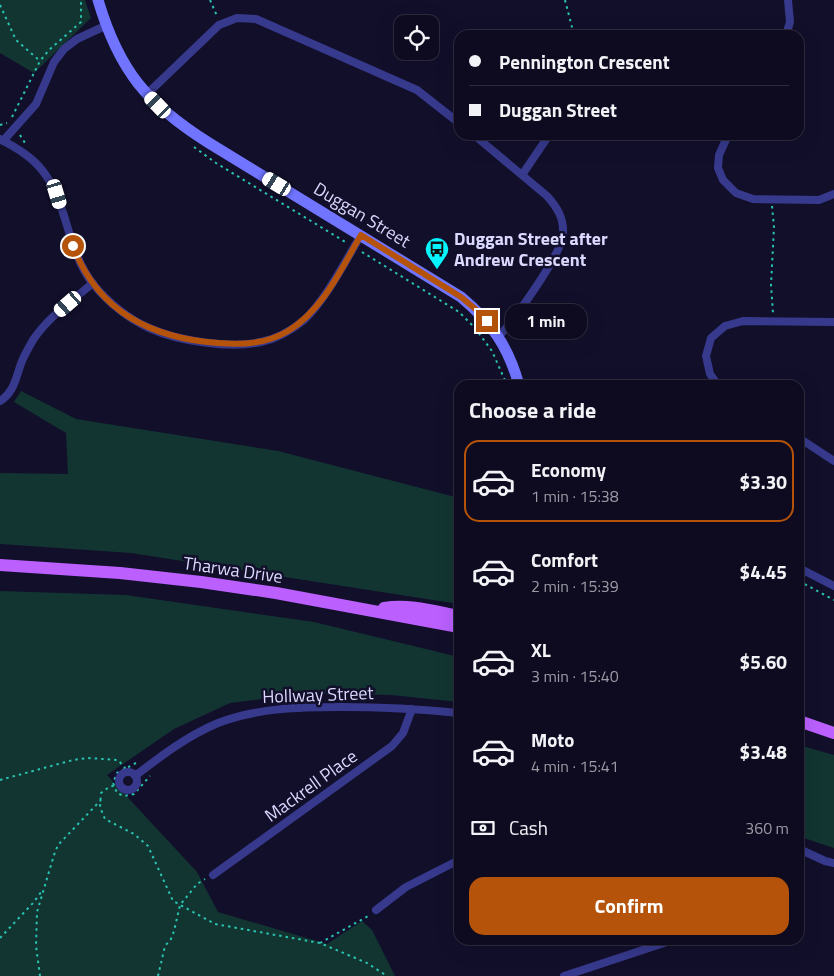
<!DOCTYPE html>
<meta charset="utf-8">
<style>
:root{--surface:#0e0b20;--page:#171429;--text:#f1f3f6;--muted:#9b9ba5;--line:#2e2b3e;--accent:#b45309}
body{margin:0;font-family:"Titillium Web",sans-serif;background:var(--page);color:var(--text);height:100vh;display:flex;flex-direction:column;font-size:19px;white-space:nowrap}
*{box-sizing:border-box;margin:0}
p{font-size:16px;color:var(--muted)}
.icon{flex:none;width:28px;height:28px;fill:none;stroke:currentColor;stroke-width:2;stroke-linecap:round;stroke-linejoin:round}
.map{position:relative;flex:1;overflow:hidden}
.panel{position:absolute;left:454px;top:380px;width:350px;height:565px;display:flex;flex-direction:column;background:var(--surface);border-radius:15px;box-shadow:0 5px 20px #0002,0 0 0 1px var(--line)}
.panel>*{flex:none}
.top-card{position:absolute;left:454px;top:30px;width:350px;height:110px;border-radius:15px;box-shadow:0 5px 20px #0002,0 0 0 1px var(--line);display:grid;align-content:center;height:110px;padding:0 15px;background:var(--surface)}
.buttons{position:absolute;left:394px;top:15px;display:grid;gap:10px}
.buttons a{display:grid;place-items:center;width:45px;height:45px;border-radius:10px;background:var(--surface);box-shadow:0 5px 20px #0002,0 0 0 1px var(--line);font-size:25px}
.end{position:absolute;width:22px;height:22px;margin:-11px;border:6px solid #b45309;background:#fff;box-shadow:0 0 0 2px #fff}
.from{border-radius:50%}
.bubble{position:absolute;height:35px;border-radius:15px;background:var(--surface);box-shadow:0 5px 20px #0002,0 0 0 1px var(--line);font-size:16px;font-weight:700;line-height:35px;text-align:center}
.car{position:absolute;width:15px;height:30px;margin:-15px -8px;border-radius:6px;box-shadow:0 0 4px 1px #0007;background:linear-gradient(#fff 24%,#345 0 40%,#fff 0 76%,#345 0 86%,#fff 0)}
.top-card b{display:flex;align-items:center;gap:18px;height:48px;font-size:19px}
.top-card b+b{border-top:1px solid var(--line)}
.top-card i{width:12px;height:12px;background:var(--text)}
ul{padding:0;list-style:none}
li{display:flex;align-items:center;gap:15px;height:82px;margin:0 10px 8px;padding:0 5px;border:2px solid transparent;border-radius:15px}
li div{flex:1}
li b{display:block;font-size:19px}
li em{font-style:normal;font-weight:700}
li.active{border-color:var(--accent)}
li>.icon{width:45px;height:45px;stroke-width:1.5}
h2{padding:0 15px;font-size:22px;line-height:60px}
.pay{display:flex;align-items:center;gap:12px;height:55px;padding:0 15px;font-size:19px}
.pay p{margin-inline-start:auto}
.action{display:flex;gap:10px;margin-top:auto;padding:10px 15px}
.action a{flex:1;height:58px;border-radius:15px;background:var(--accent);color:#fff;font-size:20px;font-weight:700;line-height:58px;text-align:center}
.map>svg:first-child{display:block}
.green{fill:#123532}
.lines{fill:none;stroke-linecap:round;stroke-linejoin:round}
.path{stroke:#29c3b1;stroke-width:2;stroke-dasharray:2.5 4;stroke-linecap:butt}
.street{stroke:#37398c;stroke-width:8}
.secondary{stroke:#7074ff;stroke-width:11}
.primary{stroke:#bb60ff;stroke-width:12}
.route{stroke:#b45309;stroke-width:6}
.labels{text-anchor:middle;stroke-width:5;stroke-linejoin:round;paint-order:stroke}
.street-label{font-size:18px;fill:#dbd9ff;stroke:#120f2b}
.poi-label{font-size:18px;font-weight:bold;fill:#dbd9ff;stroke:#120f2b;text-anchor:start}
</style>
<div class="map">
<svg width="834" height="976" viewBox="0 0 834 976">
<rect width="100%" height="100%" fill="#120f2b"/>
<path class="green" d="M0,0H85L91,18L34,73L0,53Z
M21,391L76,419L278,451L459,498V604L131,553L0,544V473L68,474L66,433L14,402Z
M0,591L126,595L314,622L459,657V702L391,695L308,693L230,703L174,729L107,775L197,872L218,912L327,944L362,921L372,930L395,976H0Z
M799,745L834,755V848L804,838L799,833Z"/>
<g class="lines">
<path class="path" d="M210,0L217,16
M565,0L574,35
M0,5L16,40L40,61
M12,117L40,61L49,50L81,22V0
M0,125L7,123
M20,135L25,143
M194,147L216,163L347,243
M772,206L774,227L771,285L773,313
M362,252L459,312L475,328L492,351L507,385
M799,581L834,600
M136,763L117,773L113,783L117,793L124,796L134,794L150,776
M0,780L73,760L88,758L118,760L125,768L126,773
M120,784L109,787L101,793L100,807L105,819L134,834L148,846L173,901L215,924L320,943L367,963L387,976
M0,938L33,903L42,891
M320,943L370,915
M40,976L36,946L37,912L54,855L58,845L101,800
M158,976L165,946L171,939L174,931L180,905L197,884L205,879"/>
<path class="street" d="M786,35L790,22L788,0
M147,94L219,25L237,18L256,19L417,90L459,123
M474,135L547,196C557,207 564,218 563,234C562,254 514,320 499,336
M728,135L719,155L718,168L723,180L736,193L753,199L819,200L834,194
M0,139C16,148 31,156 42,170C68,202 66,249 93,284C108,302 127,318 149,328C178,341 230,349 261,342C276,339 292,330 304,320C325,301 346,260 361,235
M3,141L36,104L54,62L64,49L77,39L105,26
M522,175L549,135
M718,385L710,374L706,356L711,338L725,326L743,321L834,322
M0,401C15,392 16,376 22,361C25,354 29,347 33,340C48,317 73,300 93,283
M799,438L834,461
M799,568L834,586
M119 781a9 9 0 1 1 18 0a9 9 0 1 1-18 0Z
M135,776C161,756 187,736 218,723C257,708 300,707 341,707C381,707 420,709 459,713
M799,849L825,861L834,863
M213,875L392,746L403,733L412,709
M376,910L406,887L459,860
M564,976L673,940"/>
<path class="secondary" d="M98,0C119,71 147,104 209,143L461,297C492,323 508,346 519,385"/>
<path class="primary" d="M0,565L120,573L201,582L276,593L459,627
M384,608C410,604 433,611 459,616
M799,721L834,733"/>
</g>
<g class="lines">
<path class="route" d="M73,246C98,312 151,338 218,343C243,345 266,344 288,331C323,310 341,269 361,235L461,297L479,312L487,321"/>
</g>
<defs>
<g id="bus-pin" transform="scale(1.25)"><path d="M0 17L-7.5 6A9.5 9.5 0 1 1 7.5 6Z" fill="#05f4ff" stroke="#120f2b"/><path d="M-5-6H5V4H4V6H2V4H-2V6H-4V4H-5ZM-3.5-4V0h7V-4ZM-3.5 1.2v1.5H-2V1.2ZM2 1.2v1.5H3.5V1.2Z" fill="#111"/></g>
</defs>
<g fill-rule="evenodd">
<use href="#bus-pin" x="437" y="249"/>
</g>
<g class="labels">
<g class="street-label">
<text transform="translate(362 215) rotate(31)" y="6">Duggan Street</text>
<text transform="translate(233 570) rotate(8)" y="6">Tharwa Drive</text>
<text transform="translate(318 695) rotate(-2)" y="6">Hollway Street</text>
<text transform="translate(311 786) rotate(-36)" y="6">Mackrell Place</text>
</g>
<g class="poi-label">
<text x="454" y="245">Duggan Street after<tspan x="454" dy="21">Andrew Crescent</tspan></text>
</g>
</g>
</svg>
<div class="buttons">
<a><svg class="icon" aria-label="locate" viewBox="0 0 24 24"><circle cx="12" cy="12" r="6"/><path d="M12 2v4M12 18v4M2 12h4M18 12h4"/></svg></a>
</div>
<i class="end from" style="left:73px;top:246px"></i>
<i class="end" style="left:487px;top:321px"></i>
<div class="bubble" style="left:505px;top:304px;width:82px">1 min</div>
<i class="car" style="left:158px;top:105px;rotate:316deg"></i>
<i class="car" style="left:277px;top:184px;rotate:301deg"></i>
<i class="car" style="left:57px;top:194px;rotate:163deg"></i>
<i class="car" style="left:68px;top:304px;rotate:229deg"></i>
<div class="top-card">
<b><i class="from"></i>Pennington Crescent</b>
<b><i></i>Duggan Street</b>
</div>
<section class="panel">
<h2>Choose a ride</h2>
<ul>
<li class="active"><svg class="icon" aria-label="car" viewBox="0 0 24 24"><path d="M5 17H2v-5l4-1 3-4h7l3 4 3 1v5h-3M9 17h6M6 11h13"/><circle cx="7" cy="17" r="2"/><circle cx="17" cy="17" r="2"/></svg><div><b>Economy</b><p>1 min · 15:38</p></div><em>$3.30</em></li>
<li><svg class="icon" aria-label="car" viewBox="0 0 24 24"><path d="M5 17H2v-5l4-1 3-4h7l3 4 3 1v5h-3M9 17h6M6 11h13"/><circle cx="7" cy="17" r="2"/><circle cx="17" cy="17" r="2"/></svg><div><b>Comfort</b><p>2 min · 15:39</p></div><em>$4.45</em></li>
<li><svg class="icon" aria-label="car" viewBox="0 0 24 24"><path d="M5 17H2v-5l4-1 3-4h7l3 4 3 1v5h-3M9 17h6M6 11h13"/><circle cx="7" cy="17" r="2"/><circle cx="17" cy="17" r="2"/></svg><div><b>XL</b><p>3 min · 15:40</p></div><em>$5.60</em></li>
<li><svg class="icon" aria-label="car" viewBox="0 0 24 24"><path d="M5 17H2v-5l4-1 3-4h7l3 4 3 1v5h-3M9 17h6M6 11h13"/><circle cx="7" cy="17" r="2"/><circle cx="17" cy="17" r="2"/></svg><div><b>Moto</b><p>4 min · 15:41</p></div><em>$3.48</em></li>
</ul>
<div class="pay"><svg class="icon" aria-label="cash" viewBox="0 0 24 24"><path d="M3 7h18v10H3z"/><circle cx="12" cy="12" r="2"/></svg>Cash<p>360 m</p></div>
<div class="action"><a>Confirm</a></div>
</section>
</div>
